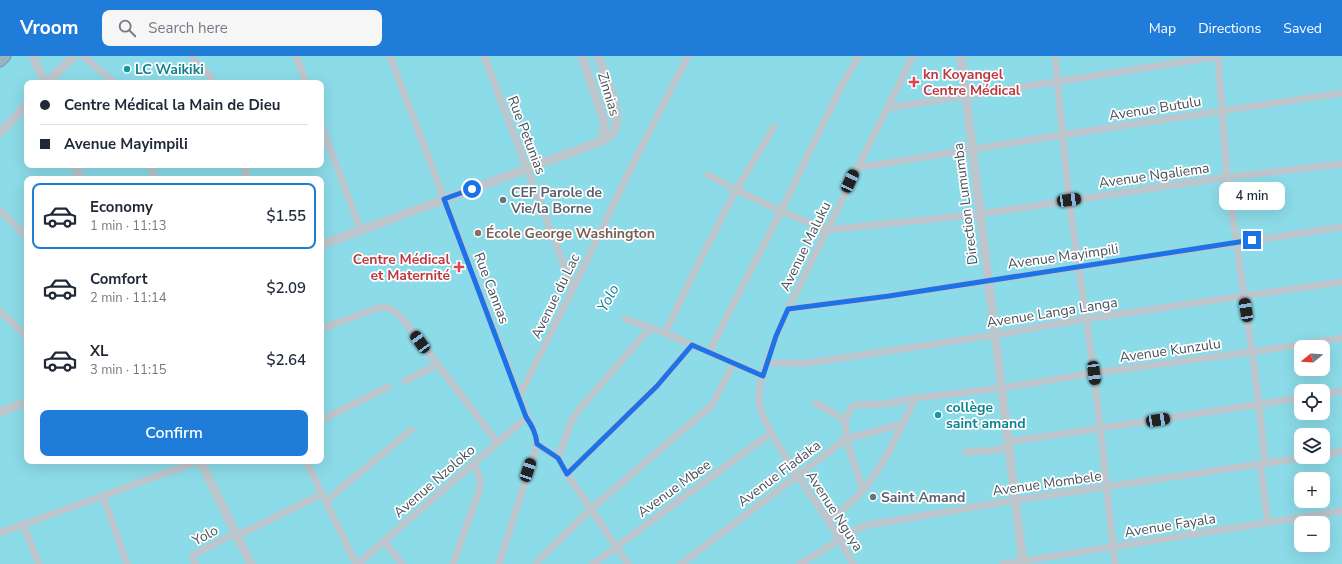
<!DOCTYPE html>
<meta charset="utf-8">
<style>
:root{--surface:#fff;--page:#f6f6f7;--text:#1f2937;--muted:#747a83;--line:#e0e1e3;--accent:#1f7cd9}
body{margin:0;font-family:"Nunito Sans",sans-serif;background:var(--page);color:var(--text);height:100vh;display:flex;flex-direction:column;font-size:15px;white-space:nowrap}
*{box-sizing:border-box;margin:0}
p{font-size:13px;color:var(--muted)}
.icon{flex:none;width:22px;height:22px;fill:none;stroke:currentColor;stroke-width:2;stroke-linecap:round;stroke-linejoin:round}
.map{position:relative;flex:1;overflow:hidden}
.sheet{position:absolute;left:24px;top:120px;width:300px;height:288px;display:flex;flex-direction:column;background:var(--surface);border-radius:8px;box-shadow:0 4px 16px #0002}
.sheet>*{flex:none}
.guide{position:absolute;left:24px;top:24px;width:300px;height:88px;border-radius:8px;box-shadow:0 4px 16px #0002;display:grid;align-content:center;height:88px;padding:0 16px;background:var(--surface)}
.needle{width:26px;rotate:252deg}
.controls{position:absolute;left:1294px;top:284px;display:grid;gap:8px}
.controls a{display:grid;place-items:center;width:36px;height:36px;border-radius:8px;background:var(--surface);box-shadow:0 4px 16px #0002;font-size:20px}
.end{position:absolute;width:18px;height:18px;margin:-9px;border:5px solid #1a73e8;background:#fff;box-shadow:0 0 0 2px #fff}
.from{border-radius:50%}
.bubble{position:absolute;height:28px;border-radius:8px;background:var(--surface);box-shadow:0 4px 16px #0002;font-size:13px;font-weight:600;line-height:28px;text-align:center}
.car{position:absolute;width:12px;height:24px;margin:-12px -6px;border-radius:5px;box-shadow:0 0 3px 1px #0007;background:linear-gradient(#222 24%,#8ab4d8 0 40%,#222 0 76%,#8ab4d8 0 86%,#222 0)}
.guide b{display:flex;align-items:center;gap:14px;height:38px;font-size:15px}
.guide b+b{border-top:1px solid var(--line)}
.guide i{width:10px;height:10px;background:var(--text)}
ul{padding:7px 0 0;list-style:none}
li{display:flex;align-items:center;gap:12px;height:66px;margin:0 8px 6px;padding:0 8px;border:2px solid transparent;border-radius:8px}
li div{flex:1}
li b{display:block;font-size:15px}
li em{font-style:normal;font-weight:600}
li.selected{border-color:var(--accent)}
li>.icon{width:36px;height:36px;stroke-width:1.5}
.button{display:flex;gap:8px;margin-top:auto;padding:8px 16px}
.button a{flex:1;height:46px;border-radius:8px;background:var(--accent);color:#fff;font-size:16px;font-weight:600;line-height:46px;text-align:center}
header{display:flex;align-items:center;gap:24px;box-sizing:border-box;height:56px;padding:0 20px;background:var(--accent);color:#fff}
header strong{font-size:19px}
nav{display:flex;gap:22px;margin-inline-start:auto;font-size:14px}
.search{width:280px;height:36px;background:var(--page);display:flex;align-items:center;gap:10px;box-sizing:border-box;padding:0 14px;border-radius:8px;color:var(--muted);font-size:15px}
.map>svg:first-child{display:block}
.water{fill:#8cdbe8;fill-rule:evenodd}
.lines{fill:none;stroke-linecap:round;stroke-linejoin:round}
.trunk-casing{stroke:#728fa7;stroke-width:13}
.minor{stroke:#bdc6cd;stroke-width:7}
.tertiary{stroke:#bdc6cd;stroke-width:9}
.trunk{stroke:#9ab2c4;stroke-width:11}
.route{stroke:#1a73e8;stroke-width:5}
.culture-dot{fill:#0f9aa8;stroke:#fff;stroke-width:1.5}
.health-dot{fill:#e0444e;stroke:#fff;stroke-width:1.5}
.worship-dot{fill:#6b7280;stroke:#fff;stroke-width:1.5}
.education-dot{fill:#8d6e63;stroke:#fff;stroke-width:1.5}
.labels{text-anchor:middle;stroke-width:3.5;stroke-linejoin:round;paint-order:stroke}
.culture-label{font-size:14px;font-weight:bold;fill:#0d838f;stroke:#fff;text-anchor:start}
.health-label{font-size:14px;font-weight:bold;fill:#be3a42;stroke:#fff;text-anchor:start}
.street-label{font-size:14px;fill:#47525b;stroke:#fff}
.worship-label{font-size:14px;font-weight:bold;fill:#5b616d;stroke:#fff;text-anchor:start}
.education-label{font-size:14px;font-weight:bold;fill:#785e54;stroke:#fff;text-anchor:start}
.water-label{font-size:15px;font-style:italic;fill:#118194;stroke:#fff}
</style>
<header>
<strong>Vroom</strong>
<div class="search"><svg class="icon" aria-label="search" viewBox="0 0 24 24"><circle cx="10" cy="10" r="6"/><path d="M15 15l6 6"/></svg>Search here</div>
<nav><a>Map</a><a>Directions</a><a>Saved</a></nav>
</header>
<div class="map">
<svg width="1342" height="508" viewBox="0 0 1342 508">
<rect width="100%" height="100%" fill="#f0eeee"/>
<path class="water" d="M0,0H1342V508H0ZM27,27H321V109H27ZM27,123H321V405H27ZM1301,291H1323V313H1301ZM1301,335H1323V357H1301ZM1301,379H1323V401H1301ZM1301,423H1323V445H1301ZM1301,467H1323V489H1301Z"/>
<g class="lines">
<g class="trunk-casing">
<path id="trunk" d="M0,5L5,0"/>
</g>
<path class="minor" d="M83,0L115,27
M191,0L209,18L213,27
M296,0L306,27
M390,0L527,361C532,370 536,377 537,388L499,508
M484,0L573,233
M1055,0L1069,144L1094,317L1115,508
M1218,0L1227,121L1252,296L1259,349L1265,408
M887,52L1221,0
M321,68L361,175
M150,109L155,123
M243,109L248,123
M856,112L1062,79L1342,37
M708,119L736,134L781,155L827,174L980,158L1227,121L1342,108
M0,154L27,181
M788,253L889,240L1342,171
M0,255L25,279L27,283
M625,263L665,277L763,320
M321,273L378,252C391,250 393,254 402,262L497,386
M665,277L698,208L736,134L774,71
M709,296L781,155L842,29L859,0
M767,307H808L995,279L1085,263L1342,226
M405,325L437,309
M1323,338L1342,335
M519,341L573,233L630,114L688,0
M816,347L838,360L845,365
M321,364L388,331
M1008,386L1301,342
M537,388L558,402L567,418L628,508
M966,396L997,394L1009,391
M1323,399L1342,395
M558,402L571,366L577,356L650,272
M306,405L356,508
M1260,408L1268,466
M567,418L657,330L692,289
M863,434L846,383L845,365L851,352L856,349L886,348L915,342L1002,332L1094,317L1252,296L1342,282
M103,440L127,508
M326,445L411,374
M828,464C837,457 848,449 857,441C883,413 899,376 915,342
M23,468L39,508
M0,477L199,405
M237,480L322,438
M384,485L402,508
M537,506L591,453L712,349L734,307
M195,508L193,503V499L236,477
M358,508L527,361
M453,508L480,432V423L474,408
M593,508L771,377
M681,508L846,383L903,368
M800,508L859,472L868,469L1016,444L1307,401
M853,508C845,493 837,478 827,463C806,432 784,402 767,368C764,361 759,353 759,345C757,321 778,276 788,253L913,0
M1003,508L1342,455"/>
<path class="tertiary" d="M33,0L45,27
M582,0L604,65V74L602,85
M961,0L1023,508
M47,27L74,0
M0,77L27,48
M75,109L80,123
M321,189L602,85C606,83 612,80 614,75C624,58 604,18 598,0
M0,356L27,346
M200,405L251,508"/>
<use href="#trunk" class="trunk"/>
</g>
<g class="lines">
<path class="route" d="M472,133L444,143L526,361C532,370 536,377 537,388L558,402L567,418L657,330L692,289L763,320L776,280L788,253L889,240L1252,184"/>
</g>
<g class="culture-dot">
<circle cx="127" cy="13" r="4"/>
<circle cx="938" cy="359" r="4"/>
</g>
<g class="health-dot">
<path d="M912 20h4v4h4v4h-4v4h-4v-4h-4v-4h4z"/>
<path d="M457 205h4v4h4v4h-4v4h-4v-4h-4v-4h4z"/>
</g>
<g class="worship-dot">
<circle cx="503" cy="144" r="4"/>
<circle cx="873" cy="441" r="4"/>
</g>
<circle class="education-dot" cx="478" cy="177" r="4"/>
<g class="labels">
<g class="culture-label">
<text x="135" y="18">LC Waikiki</text>
<text x="946" y="356">collège<tspan x="946" dy="16">saint amand</tspan></text>
</g>
<g class="health-label">
<text x="923" y="23">kn Koyangel<tspan x="923" dy="16">Centre Médical</tspan></text>
<text x="450" y="208" text-anchor="end">Centre Médical<tspan x="450" dy="16">et Maternité</tspan></text>
</g>
<g class="street-label">
<text transform="translate(609 38) rotate(73)" y="5">Zinnias</text>
<text transform="translate(1155 52) rotate(-9)" y="5">Avenue Butulu</text>
<text transform="translate(527 79) rotate(69)" y="5">Rue Petunias</text>
<text transform="translate(1154 119) rotate(-8)" y="5">Avenue Ngaliema</text>
<text transform="translate(965 148) rotate(-97)" y="5">Direction Lumumba</text>
<text transform="translate(805 190) rotate(-64)" y="5">Avenue Maluku</text>
<text transform="translate(1063 200) rotate(-8)" y="5">Avenue Mayimpili</text>
<text transform="translate(492 232) rotate(69)" y="5">Rue Cannas</text>
<text transform="translate(555 240) rotate(-64)" y="5">Avenue du Lac</text>
<text transform="translate(1052 256) rotate(-9)" y="5">Avenue Langa Langa</text>
<text transform="translate(1170 294) rotate(-8)" y="5">Avenue Kunzulu</text>
<text transform="translate(779 417) rotate(-37)" y="5">Avenue Fiadaka</text>
<text transform="translate(434 425) rotate(-41)" y="5">Avenue Nzoloko</text>
<text transform="translate(1047 427) rotate(-8)" y="5">Avenue Mombele</text>
<text transform="translate(674 432) rotate(-36)" y="5">Avenue Mbee</text>
<text transform="translate(835 455) rotate(57)" y="5">Avenue Nguya</text>
<text transform="translate(1170 469) rotate(-9)" y="5">Avenue Fayala</text>
<text transform="translate(205 479) rotate(-28)" y="5">Yolo</text>
</g>
<g class="worship-label">
<text x="511" y="141">CEF Parole de<tspan x="511" dy="16">Vie/la Borne</tspan></text>
<text x="881" y="446">Saint Amand</text>
</g>
<g class="education-label">
<text x="486" y="182">École George Washington</text>
</g>
<g class="water-label">
<text transform="translate(608 242) rotate(-61)" y="5">Yolo</text>
</g>
</g>
</svg>
<div class="controls">
<a><svg class="needle" viewBox="-14 -14 28 28"><path d="M0-13l5 13h-10z" fill="#e53935"/><path d="M0 13l5-13h-10z" fill="#747a83"/></svg></a>
<a><svg class="icon" aria-label="locate" viewBox="0 0 24 24"><circle cx="12" cy="12" r="6"/><path d="M12 2v4M12 18v4M2 12h4M18 12h4"/></svg></a>
<a><svg class="icon" aria-label="layers" viewBox="0 0 24 24"><path d="M12 4l9 5-9 5-9-5zM3 14l9 5 9-5"/></svg></a>
<a>+</a>
<a>−</a>
</div>
<i class="end from" style="left:472px;top:133px"></i>
<i class="end" style="left:1252px;top:184px"></i>
<div class="bubble" style="left:1219px;top:126px;width:66px">4 min</div>
<i class="car" style="left:850px;top:125px;rotate:25deg"></i>
<i class="car" style="left:1069px;top:144px;rotate:82deg"></i>
<i class="car" style="left:1246px;top:254px;rotate:351deg"></i>
<i class="car" style="left:420px;top:286px;rotate:324deg"></i>
<i class="car" style="left:1094px;top:317px;rotate:173deg"></i>
<i class="car" style="left:1158px;top:364px;rotate:81deg"></i>
<i class="car" style="left:528px;top:414px;rotate:18deg"></i>
<div class="guide">
<b><i class="from"></i>Centre Médical la Main de Dieu</b>
<b><i></i>Avenue Mayimpili</b>
</div>
<section class="sheet">
<ul>
<li class="selected"><svg class="icon" aria-label="car" viewBox="0 0 24 24"><path d="M5 17H2v-5l4-1 3-4h7l3 4 3 1v5h-3M9 17h6M6 11h13"/><circle cx="7" cy="17" r="2"/><circle cx="17" cy="17" r="2"/></svg><div><b>Economy</b><p>1 min · 11:13</p></div><em>$1.55</em></li>
<li><svg class="icon" aria-label="car" viewBox="0 0 24 24"><path d="M5 17H2v-5l4-1 3-4h7l3 4 3 1v5h-3M9 17h6M6 11h13"/><circle cx="7" cy="17" r="2"/><circle cx="17" cy="17" r="2"/></svg><div><b>Comfort</b><p>2 min · 11:14</p></div><em>$2.09</em></li>
<li><svg class="icon" aria-label="car" viewBox="0 0 24 24"><path d="M5 17H2v-5l4-1 3-4h7l3 4 3 1v5h-3M9 17h6M6 11h13"/><circle cx="7" cy="17" r="2"/><circle cx="17" cy="17" r="2"/></svg><div><b>XL</b><p>3 min · 11:15</p></div><em>$2.64</em></li>
</ul>
<div class="button"><a>Confirm</a></div>
</section>
</div>
